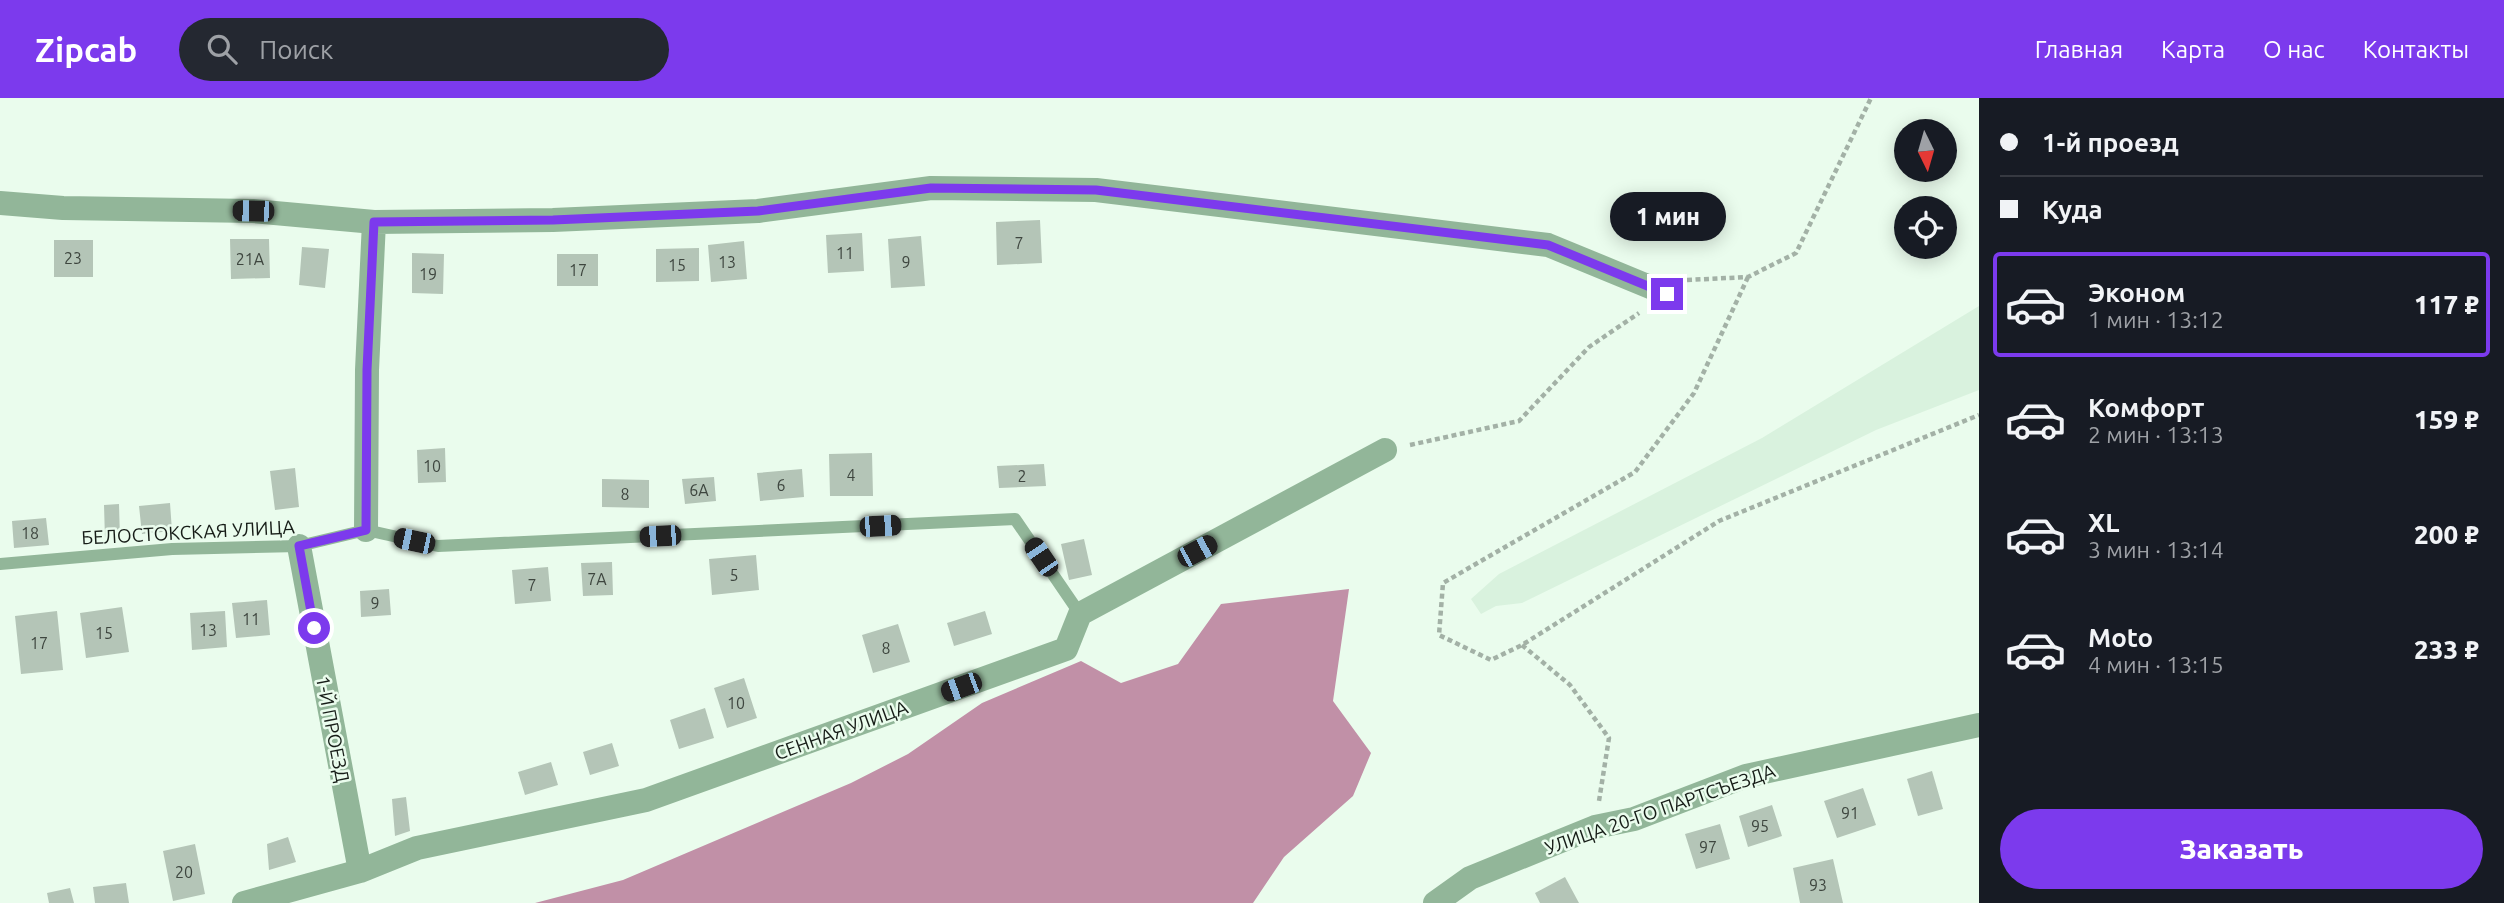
<!DOCTYPE html>
<html lang="ru">
<meta charset="utf-8">
<style>
:root{--surface:#171b24;--page:#242831;--text:#f1f3f6;--muted:#9ea1a6;--line:#363941;--accent:#7c3aed}
body{margin:0;font-family:Ubuntu,sans-serif;background:var(--page);color:var(--text);height:100vh;display:flex;flex-direction:column;font-size:26px;white-space:nowrap}
*{box-sizing:border-box;margin:0}
p{font-size:23px;color:var(--muted)}
.icon{flex:none;width:38px;height:38px;fill:none;stroke:currentColor;stroke-width:2;stroke-linecap:round;stroke-linejoin:round}
.map{position:relative;flex:1;overflow:hidden}
.drawer{display:flex;flex-direction:column;background:var(--surface);width:525px}
.drawer>*{flex:none}
.banner{display:grid;align-content:center;height:154px;padding:0 21px;background:var(--surface)}
.needle{width:46px;rotate:175deg}
.tools{position:absolute;left:1894px;top:21px;display:grid;gap:14px}
.tools a{display:grid;place-items:center;width:63px;height:63px;border-radius:50%;background:var(--surface);box-shadow:0 4px 18px #0003;font-size:35px}
.end{position:absolute;width:32px;height:32px;margin:-16px;border:9px solid #7c3aed;background:#fff;box-shadow:0 0 0 4px #fff}
.from{border-radius:50%}
.bubble{position:absolute;height:49px;border-radius:24px;background:var(--surface);box-shadow:0 4px 18px #0003;font-size:23px;font-weight:800;line-height:49px;text-align:center}
.car{position:absolute;width:21px;height:42px;margin:-21px -10px;border-radius:9px;box-shadow:0 0 5px 2px #0007;background:linear-gradient(#222 24%,#8ab4d8 0 40%,#222 0 76%,#8ab4d8 0 86%,#222 0)}
.banner b{display:flex;align-items:center;gap:24px;height:66px;font-size:26px}
.banner b+b{border-top:2px solid var(--line)}
.banner i{width:18px;height:18px;background:var(--text)}
ul{padding:0;list-style:none}
li{display:flex;align-items:center;gap:21px;height:105px;margin:0 14px 10px;padding:0 7px;border:4px solid transparent;border-radius:7px}
li div{flex:1}
li b{display:block;font-size:26px}
li em{font-style:normal;font-weight:800}
li.active{border-color:var(--accent)}
li>.icon{width:63px;height:63px;stroke-width:1.5}
.action{display:flex;gap:14px;margin-top:auto;padding:14px 21px}
.action a{flex:1;height:80px;border-radius:42px;background:var(--accent);color:#fff;font-size:28px;font-weight:800;line-height:80px;text-align:center}
header{display:flex;align-items:center;gap:42px;box-sizing:border-box;height:98px;padding:0 35px;background:var(--accent);color:#fff}
header strong{font-size:33px}
nav{display:flex;gap:38px;margin-inline-start:auto;font-size:24px}
.search{width:490px;height:63px;background:var(--page);display:flex;align-items:center;gap:18px;box-sizing:border-box;padding:0 24px;border-radius:38px;color:var(--muted);font-size:26px}
main{display:flex;flex:1;min-height:0}
.map>svg:first-child{display:block}
.built{fill:#d9f2de}
.water{fill:#c190a7}
.building{fill:#b4c5b7}
.lines{fill:none;stroke-linecap:round;stroke-linejoin:round}
.path{stroke:#a3b1a6;stroke-width:4.5;stroke-dasharray:5 3.5;stroke-linecap:butt}
.service{stroke:#92b699;stroke-width:12}
.minor{stroke:#92b699;stroke-width:24}
.route{stroke:#7c3aed;stroke-width:9}
.labels{text-anchor:middle;stroke-width:5;stroke-linejoin:round;paint-order:stroke}
.number-label{font-size:16px;fill:#3e463f}
.street-label{font-size:19px;fill:#161c17;stroke:#eafced}
</style>
<header>
<strong>Zipcab</strong>
<div class="search"><svg class="icon" aria-label="search" viewBox="0 0 24 24"><circle cx="10" cy="10" r="6"/><path d="M15 15l6 6"/></svg>Поиск</div>
<nav><a>Главная</a><a>Карта</a><a>О нас</a><a>Контакты</a></nav>
</header>
<main>
<div class="map">
<svg width="1979" height="805" viewBox="0 0 1979 805">
<rect width="100%" height="100%" fill="#eafced"/>
<path class="built" d="M1979,208V292L1876,332L1522,505L1496,508L1481,516L1471,501L1499,476L1762,340Z"/>
<path class="water" d="M1349,491L1333,603L1371,655L1353,698L1284,759L1253,805H535L623,782L851,685L908,656L982,605L1081,563L1121,585L1178,566L1221,506Z"/>
<path class="building" d="M1040,122L1042,165L997,167L996,124Z
M862,135L864,173L828,175L826,137Z
M921,138L925,188L891,190L888,141Z
M230,141H269L270,180L231,181Z
M54,142H93V179H54Z
M744,143L747,181L711,184L708,147Z
M302,149L329,151L325,190L299,187Z
M699,150V183L656,184V151Z
M412,155L444,156L443,196L412,195Z
M557,156H598V188H557Z
M445,350L446,384L418,385L417,352Z
M872,355L873,398H830L829,356Z
M1044,366L1046,388L999,390L997,368Z
M295,370L299,409L275,412L270,373Z
M802,371L804,399L760,403L757,375Z
M714,379L716,403L685,406L682,381Z
M602,381L649,382V410L602,409Z
M170,405L172,433L142,436L139,408Z
M119,406L120,441H105L104,407Z
M46,420L49,447L14,450L12,423Z
M1084,441L1092,477L1069,482L1061,446Z
M756,457L759,492L712,497L709,461Z
M612,464L613,497L583,498L581,465Z
M548,469L551,503L515,506L512,472Z
M389,491L391,517L361,519L360,493Z
M267,502L270,537L236,540L232,505Z
M122,509L129,554L86,560L80,515Z
M57,513L63,572L21,576L15,518Z
M225,513L227,549L192,552L190,515Z
M985,513L992,536L954,548L947,525Z
M898,526L910,564L873,575L862,537Z
M744,580L757,620L727,630L714,590Z
M705,610L714,640L679,651L670,622Z
M612,645L619,668L590,677L583,654Z
M551,664L558,687L525,697L518,674Z
M1932,673L1943,711L1918,718L1907,681Z
M1863,690L1876,727L1837,740L1824,703Z
M406,699L410,733L395,738L392,701Z
M1772,707L1782,738L1748,749L1739,718Z
M1720,726L1730,761L1696,771L1685,736Z
M288,739L296,764L269,772L267,746Z
M195,746L205,796L173,803L163,753Z
M1833,761L1843,805H1800L1793,770Z
M1565,779L1579,805H1540L1535,795Z
M126,785L129,805H95L93,789Z
M70,790L74,805H49L47,795Z"/>
<g class="lines">
<path class="path" d="M1748,179L1694,295L1635,374L1443,485L1439,537L1491,562L1522,547L1719,423L1979,317
M1687,182L1748,179L1796,155L1871,0
M1410,347L1519,323L1589,249L1639,215
M1522,547L1570,587L1609,640L1599,703"/>
<path class="service" d="M0,466L172,451L299,448L366,432L438,448L1015,421L1080,516"/>
<path class="minor" d="M0,105L63,110L253,113L374,124L553,122L758,113L931,90L1096,92L1548,147L1667,196
M366,432L367,272L374,124
M299,448L360,773
M244,805L360,773L417,750L646,702L1066,551L1080,516L1385,352
M1435,805L1470,780L1595,729L1634,721L1746,678L1979,627"/>
</g>
<g class="lines">
<path class="route" d="M314,530L299,448L366,432L367,272L374,124L553,122L758,113L931,90L1096,92L1548,147L1667,196"/>
</g>
<g class="labels">
<g class="number-label">
<text x="1019" y="151">7</text>
<text x="845" y="161">11</text>
<text x="73" y="166">23</text>
<text x="250" y="167">21А</text>
<text x="727" y="170">13</text>
<text x="906" y="170">9</text>
<text x="677" y="173">15</text>
<text x="578" y="178">17</text>
<text x="428" y="182">19</text>
<text x="432" y="374">10</text>
<text x="851" y="383">4</text>
<text x="1022" y="384">2</text>
<text x="781" y="393">6</text>
<text x="699" y="398">6А</text>
<text x="625" y="402">8</text>
<text x="30" y="441">18</text>
<text x="734" y="483">5</text>
<text x="597" y="487">7А</text>
<text x="532" y="493">7</text>
<text x="375" y="511">9</text>
<text x="251" y="527">11</text>
<text x="208" y="538">13</text>
<text x="104" y="541">15</text>
<text x="39" y="551">17</text>
<text x="886" y="556">8</text>
<text x="736" y="611">10</text>
<text x="1850" y="721">91</text>
<text x="1760" y="734">95</text>
<text x="1708" y="755">97</text>
<text x="184" y="780">20</text>
<text x="1818" y="793">93</text>
</g>
<g class="street-label">
<text transform="translate(188 434) rotate(-3)" y="7">БЕЛОСТОКСКАЯ УЛИЦА</text>
<text transform="translate(333 631) rotate(79)" y="7">1-Й ПРОЕЗД</text>
<text transform="translate(841 632) rotate(-20)" y="7">СЕННАЯ УЛИЦА</text>
<text transform="translate(1660 711) rotate(-19)" y="7">УЛИЦА 20-ГО ПАРТСЪЕЗДА</text>
</g>
</g>
</svg>
<div class="tools">
<a><svg class="needle" viewBox="-14 -14 28 28"><path d="M0-13l5 13h-10z" fill="#e53935"/><path d="M0 13l5-13h-10z" fill="#9ea1a6"/></svg></a>
<a><svg class="icon" aria-label="locate" viewBox="0 0 24 24"><circle cx="12" cy="12" r="6"/><path d="M12 2v4M12 18v4M2 12h4M18 12h4"/></svg></a>
</div>
<i class="end from" style="left:314px;top:530px"></i>
<i class="end" style="left:1667px;top:196px"></i>
<div class="bubble" style="left:1610px;top:94px;width:116px">1 мин</div>
<i class="car" style="left:253px;top:113px;rotate:271deg"></i>
<i class="car" style="left:880px;top:428px;rotate:87deg"></i>
<i class="car" style="left:660px;top:438px;rotate:267deg"></i>
<i class="car" style="left:414px;top:443px;rotate:282deg"></i>
<i class="car" style="left:1197px;top:453px;rotate:62deg"></i>
<i class="car" style="left:1041px;top:459px;rotate:326deg"></i>
<i class="car" style="left:961px;top:589px;rotate:250deg"></i>
</div>
<section class="drawer">
<div class="banner">
<b><i class="from"></i>1-й проезд</b>
<b><i></i>Куда</b>
</div>
<ul>
<li class="active"><svg class="icon" aria-label="car" viewBox="0 0 24 24"><path d="M5 17H2v-5l4-1 3-4h7l3 4 3 1v5h-3M9 17h6M6 11h13"/><circle cx="7" cy="17" r="2"/><circle cx="17" cy="17" r="2"/></svg><div><b>Эконом</b><p>1 мин · 13:12</p></div><em>117 ₽</em></li>
<li><svg class="icon" aria-label="car" viewBox="0 0 24 24"><path d="M5 17H2v-5l4-1 3-4h7l3 4 3 1v5h-3M9 17h6M6 11h13"/><circle cx="7" cy="17" r="2"/><circle cx="17" cy="17" r="2"/></svg><div><b>Комфорт</b><p>2 мин · 13:13</p></div><em>159 ₽</em></li>
<li><svg class="icon" aria-label="car" viewBox="0 0 24 24"><path d="M5 17H2v-5l4-1 3-4h7l3 4 3 1v5h-3M9 17h6M6 11h13"/><circle cx="7" cy="17" r="2"/><circle cx="17" cy="17" r="2"/></svg><div><b>XL</b><p>3 мин · 13:14</p></div><em>200 ₽</em></li>
<li><svg class="icon" aria-label="car" viewBox="0 0 24 24"><path d="M5 17H2v-5l4-1 3-4h7l3 4 3 1v5h-3M9 17h6M6 11h13"/><circle cx="7" cy="17" r="2"/><circle cx="17" cy="17" r="2"/></svg><div><b>Moto</b><p>4 мин · 13:15</p></div><em>233 ₽</em></li>
</ul>
<div class="action"><a>Заказать</a></div>
</section>
</main>
